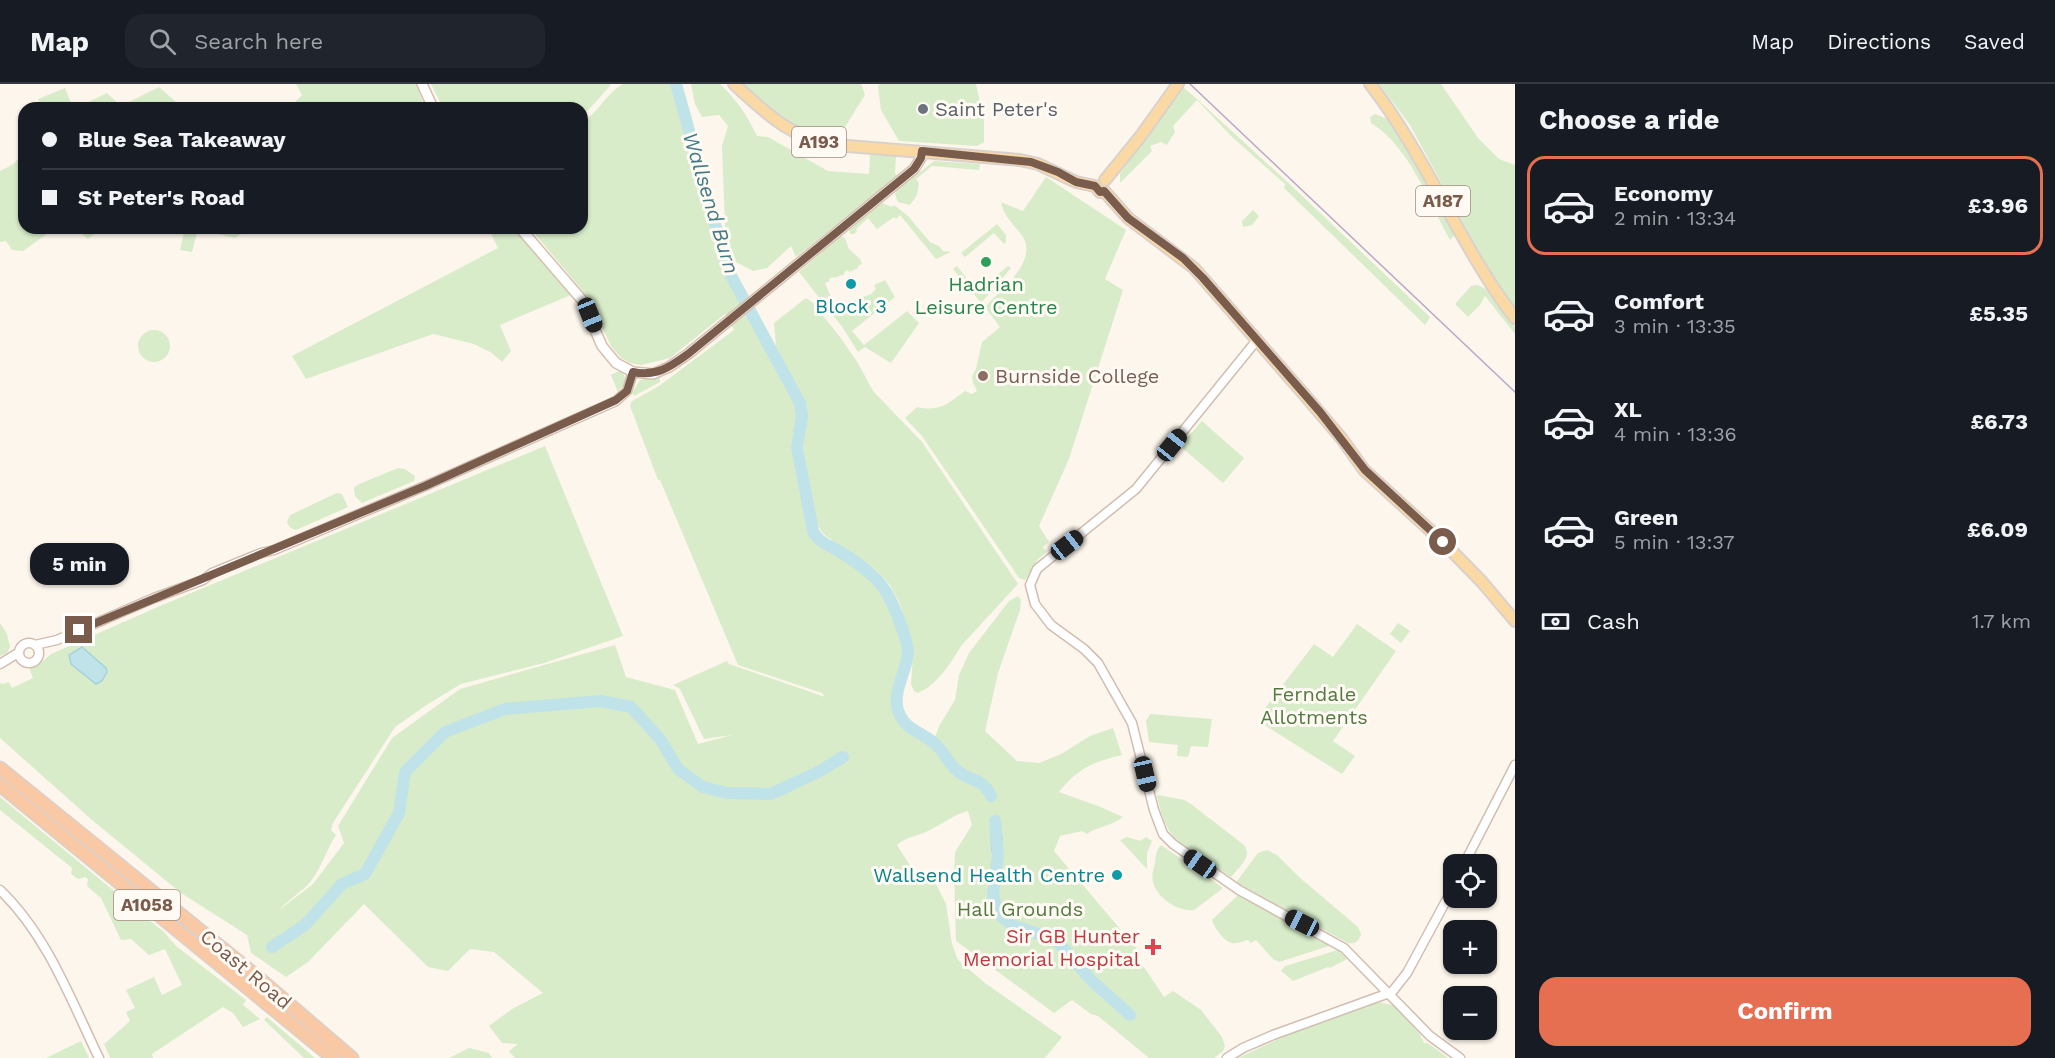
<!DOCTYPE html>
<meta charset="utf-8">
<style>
:root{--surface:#171b24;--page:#20242c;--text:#f1f3f6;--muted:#9ea1a6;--line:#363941;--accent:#e76f51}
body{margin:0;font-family:"Work Sans",sans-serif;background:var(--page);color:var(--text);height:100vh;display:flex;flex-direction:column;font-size:22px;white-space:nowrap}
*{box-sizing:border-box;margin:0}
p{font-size:20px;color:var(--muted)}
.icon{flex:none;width:33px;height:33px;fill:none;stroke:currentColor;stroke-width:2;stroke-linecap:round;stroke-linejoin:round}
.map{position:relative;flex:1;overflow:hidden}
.side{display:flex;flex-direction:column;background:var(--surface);width:540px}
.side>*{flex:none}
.banner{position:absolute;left:18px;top:18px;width:570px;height:132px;border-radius:18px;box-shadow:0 2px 4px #0004;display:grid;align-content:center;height:132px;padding:0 24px;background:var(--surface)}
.buttons{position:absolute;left:1443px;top:770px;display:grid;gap:12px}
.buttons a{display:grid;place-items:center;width:54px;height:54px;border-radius:12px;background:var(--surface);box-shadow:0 2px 4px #0004;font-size:30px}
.end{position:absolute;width:27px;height:27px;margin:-14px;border:8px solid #7a5c4d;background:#fff;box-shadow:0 0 0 3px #fff}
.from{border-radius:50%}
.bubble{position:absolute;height:42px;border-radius:18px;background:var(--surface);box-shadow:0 2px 4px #0004;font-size:20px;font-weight:700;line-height:42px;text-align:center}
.car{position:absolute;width:18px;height:36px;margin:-18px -9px;border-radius:8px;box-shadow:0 0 4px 2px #0007;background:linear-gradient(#222 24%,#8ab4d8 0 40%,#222 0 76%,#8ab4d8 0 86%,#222 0)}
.banner b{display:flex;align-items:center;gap:21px;height:57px;font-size:22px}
.banner b+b{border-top:2px solid var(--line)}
.banner i{width:15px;height:15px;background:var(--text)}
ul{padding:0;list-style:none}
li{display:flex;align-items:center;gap:18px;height:99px;margin:0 12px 9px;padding:0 12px;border:3px solid transparent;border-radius:18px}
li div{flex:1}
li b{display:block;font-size:22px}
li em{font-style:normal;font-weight:700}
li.on{border-color:var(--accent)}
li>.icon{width:54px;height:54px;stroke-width:1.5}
h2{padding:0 24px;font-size:27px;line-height:72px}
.pay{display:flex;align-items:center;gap:15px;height:66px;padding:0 24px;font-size:22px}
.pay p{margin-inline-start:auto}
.cta{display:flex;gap:12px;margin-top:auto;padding:12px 24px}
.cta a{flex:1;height:69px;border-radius:18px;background:var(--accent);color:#fff;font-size:24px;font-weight:700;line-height:69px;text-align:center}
header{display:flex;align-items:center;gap:36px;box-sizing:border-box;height:84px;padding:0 30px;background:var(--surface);border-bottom:2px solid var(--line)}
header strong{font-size:28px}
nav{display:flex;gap:33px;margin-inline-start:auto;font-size:21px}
.search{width:420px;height:54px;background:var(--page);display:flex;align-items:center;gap:15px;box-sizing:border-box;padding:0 21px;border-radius:18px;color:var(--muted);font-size:22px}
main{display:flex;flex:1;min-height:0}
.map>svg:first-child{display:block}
.green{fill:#d8ecc9}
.water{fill:#bfe3e8;stroke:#a5d3da;stroke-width:1.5}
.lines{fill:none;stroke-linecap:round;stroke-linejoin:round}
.river{stroke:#bfe3e8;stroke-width:12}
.tertiary-casing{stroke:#d1beb0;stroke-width:11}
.secondary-casing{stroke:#d6c0b0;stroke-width:12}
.primary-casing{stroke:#dad1cd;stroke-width:14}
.trunk-casing{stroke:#dad1cd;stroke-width:15}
.tertiary{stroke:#fff;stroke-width:8}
.secondary{stroke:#fff;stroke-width:9}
.primary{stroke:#fbd9a5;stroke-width:10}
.trunk{stroke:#f9c8a4;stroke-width:12}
.tram{stroke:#b9a8c9;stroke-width:1.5}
.route{stroke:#7a5c4d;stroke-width:8}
.worship-dot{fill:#6b7280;stroke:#fffaf3;stroke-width:2}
.leisure-dot{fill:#2e9e5b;stroke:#fffaf3;stroke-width:2}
.culture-dot{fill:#0f9aa8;stroke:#fffaf3;stroke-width:2}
.education-dot{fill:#8d6e63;stroke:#fffaf3;stroke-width:2}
.health-dot{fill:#e0444e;stroke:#fffaf3;stroke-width:2}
.labels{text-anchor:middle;stroke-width:6;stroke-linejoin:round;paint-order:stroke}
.shield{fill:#fffaf3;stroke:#a28b7f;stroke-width:1.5}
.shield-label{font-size:18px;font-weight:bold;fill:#7a5c4d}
.worship-label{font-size:20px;fill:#5b616d;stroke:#fffaf3;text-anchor:start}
.leisure-label{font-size:20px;fill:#27864d;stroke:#fffaf3}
.culture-label{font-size:20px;fill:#0d838f;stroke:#fffaf3}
.education-label{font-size:20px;fill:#785e54;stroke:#fffaf3;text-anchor:start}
.park-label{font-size:20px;fill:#537a41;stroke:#fffaf3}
.health-label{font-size:20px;fill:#be3a42;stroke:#fffaf3;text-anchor:end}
.street-label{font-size:20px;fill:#7a5c4d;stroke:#fffaf3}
.water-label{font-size:21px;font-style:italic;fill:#437c86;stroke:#fffaf3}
</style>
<header>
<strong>Map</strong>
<div class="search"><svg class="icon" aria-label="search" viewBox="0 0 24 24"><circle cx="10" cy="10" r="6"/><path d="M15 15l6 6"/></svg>Search here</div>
<nav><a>Map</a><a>Directions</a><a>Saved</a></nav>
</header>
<main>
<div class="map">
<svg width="1515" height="974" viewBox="0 0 1515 974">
<rect width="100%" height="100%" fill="#fdf6ec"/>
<path class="green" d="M296,0H416L425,24H289L302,11Z
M431,0H610V2L582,33V24H443Z
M623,0H675L726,185L798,321L799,329L794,362L809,445C816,462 829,463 843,473C859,484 877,497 887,514C892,523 906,561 905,570C904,581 898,591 896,601C888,631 909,648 932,663L939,642L955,616L959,591L969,569L1009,517L1018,512L1021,516L1020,526L998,589L985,647L1017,677L1039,679L1061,670L1090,652L1113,644L1122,671C1093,678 1078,684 1059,708L1098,722L1123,733C1112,742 1098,742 1087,750L1082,747L1060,752L1054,767L1138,866L1133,872L1146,886L1164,913L1173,907L1201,926L1222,953L1225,962L1223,967L1214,974H1149L1098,932L1091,930L1072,916L1054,929L956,857L954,788L955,768L972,741L968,727C953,731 942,740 928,747C917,752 906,753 897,761L916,791L925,788L935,798L946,820L952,860L958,876L985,899L1062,953L1045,974H515L509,967L518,960L502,959L489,942L512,925L543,909L494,868L470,865L448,887L428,883L364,820L308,878L286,893L251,869L247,851L181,809L92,736L0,654V599L3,600L9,598L12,604L33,594L29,584L41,579L51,570L160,522L545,362L623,552L544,579L461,600L428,620L395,643L333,739L331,746L336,751C326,766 322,783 311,797C302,808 289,815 279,826L313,800L344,759L338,742L392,654L460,605L615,561L626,593L675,606L698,660L732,651L704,655L680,605L673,601L727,577L729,580L825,613L822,609L738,581L660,396H658L630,322L632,317L659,302L734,246L725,230L670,274L641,281L630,279L621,274L611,262L587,212L530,144H582V39C598,28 606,10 623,0Z
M691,0H720C737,16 747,31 757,52L768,53L828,87L869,90L870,71L896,72L895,89L897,92L796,173L791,162L767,184L753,187L736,178L730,167L725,142L722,62L728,42L719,31L702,33L695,20Z
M743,0H861L865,11L838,54L803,47L773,27Z
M880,0H976L984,37V58L977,62L899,57L881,26L878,2Z
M1379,0H1441L1478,54L1499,75L1515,81V224L1484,178L1410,41Z
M1182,2L1198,16L1296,106L1430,233L1425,241L1284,104L1285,100L1232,53L1197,16L1173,42L1175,48L1167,61L1161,58L1150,62L1152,67L1120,99V90Z
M159,3L183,24H76L107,9L121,22Z
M65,4L73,24H42L38,15Z
M1375,30C1379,32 1384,33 1388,36C1410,52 1442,124 1455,151L1450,156C1429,118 1409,62 1371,39L1370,33Z
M24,63V144H63L51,147L23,167L12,166L6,157L0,158V87C13,81 20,77 24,63Z
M934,77L980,80L979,86L932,82L916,95L919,99L917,111L910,121L898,118L895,111L896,107Z
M1046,93L1126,146L1105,195L1123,206L1069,375L1039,442L1049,458L1043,463L1047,468L1038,475L1025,496L1019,494L922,352L905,334L917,323C940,328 947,320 965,307L972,310L977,307L973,299L972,292L976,285L982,258L1000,243L985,223C1001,205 1041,176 1021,150C1013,140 1003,131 1001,118L1023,127Z
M882,119L892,123L894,121L908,132L930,158L939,162L943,167L951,168L936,175L900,131L896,135L894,133L877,145L868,134L856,145L857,148L854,150H850L849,145Z
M1253,126L1259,132L1252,141L1243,143L1242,137Z
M997,140L1006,151V158L1004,160L994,149L965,173L961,169Z
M75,144H102L88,155Z
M185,144H250L235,154L198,145L192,168L180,166Z
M488,144H513L573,210L500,241L511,267L502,278L492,269L474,260L433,250L306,295L292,272L498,164Z
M841,152L845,154L849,165L860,175L862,180L858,182V184L849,188L848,186L844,188L845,190L834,194L833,193L829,195L830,197L825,199L834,220L837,219L839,222L871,210L876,205L874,201L885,196L895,213L852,247L864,261L907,227L919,239L891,279L865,263L858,268L843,244L799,188Z
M957,182L977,207L1008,182L1011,184L981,219L953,185Z
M1478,201L1486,205L1515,243V250L1485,212L1480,221L1468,233L1455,220L1471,202Z
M806,214L813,219L840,253L858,279L873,307L922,358L1018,500L961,562C951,579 937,601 918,609L914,607L911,600L913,570L900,520L890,501L874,484L826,452L821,447L816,438L803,361L807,322L776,262L774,239Z
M138 262a16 16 0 1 1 32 0a16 16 0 1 1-32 0Z
M619,287L623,288L626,297L618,308L611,291Z
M660,292V298L634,312L632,309L640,296Z
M1202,337L1244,374L1223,399L1180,362Z
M398,384L405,385L415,392L414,397L362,419L355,412L354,404L357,401Z
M337,409L342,410L348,423L296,446C291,445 289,443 287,438L290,431Z
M0,539L7,550L10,563L7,569L0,572Z
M1398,539L1410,547L1401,559L1390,550Z
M1357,540L1396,567L1333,657L1355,672L1342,690L1266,642L1263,627L1314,560L1333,573Z
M1150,630L1212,635L1208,663L1191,662L1188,673L1177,672L1178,661L1149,658L1146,637Z
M1158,711L1184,716L1191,720L1244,761C1253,773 1239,783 1231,793C1216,783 1184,765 1173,752C1164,740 1160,726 1157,712Z
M0,713L164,848L176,862L246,916L243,921L260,935L243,943L233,929L223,923L152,970L153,974H110L104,960L130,937L126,928L135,924L126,906L154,893L162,911L182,901L165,865L149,871L131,855L121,856L101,814L87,802L88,795L85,793L78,795L71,790L72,784L0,726Z
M1127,753L1140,757L1146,753L1152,757L1147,769V785L1120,756Z
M1161,761L1222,803V805L1194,826C1178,828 1157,814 1153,798C1151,791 1154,785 1155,778C1156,771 1156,766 1161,761Z
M1267,766L1277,771L1299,793L1358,843L1361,850C1360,856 1355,861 1348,859L1237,799V797L1258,769Z
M1238,811L1328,861L1329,862L1279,878L1273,875L1256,856L1251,859L1248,856C1243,857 1238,860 1232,859C1224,857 1214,844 1212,836Z
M1338,866L1347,875L1330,884L1328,883L1293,897L1281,887L1285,882Z
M1378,918L1393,921L1420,950L1424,959H1428L1448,974H1238L1304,943Z
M267,933L315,974H304L264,936Z
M81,957L89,974H46Z
M469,964L489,969L492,974H449Z"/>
<path class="water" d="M82,563L106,584L107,588L102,597L96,600L71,580L69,571Z
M998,737L1002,754L998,771L994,766L992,767L991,754L993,738Z"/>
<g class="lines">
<path class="river" d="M676,0L728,186L800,319L802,332L797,363L813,447C818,458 827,460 837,466C856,477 881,495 890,515C895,524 908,558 908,567C908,588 888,611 901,633C908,646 922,649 933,658C944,666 948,681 960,689C974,698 983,695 991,712
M995,737L998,771L993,811L997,825L1002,833L1014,842L1048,853L1058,858L1092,897L1130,931
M272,863L305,841L342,800L365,790L399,729L405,688L445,648L505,625L601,617L631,623L660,655L678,685L703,703L727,709L771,710L818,688L843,673"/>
<g class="tertiary-casing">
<path id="tertiary" d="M1257,256L1136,405L1037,485L1030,501L1035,520L1051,541L1084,565L1098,579L1132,639L1154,726L1163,750L1173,760L1239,806L1344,864L1430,952L1460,974
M19 569a10 10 0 1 1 20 0a10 10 0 1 1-20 0Z
M35,561L57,556L154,514L203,496L212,489L261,469L274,466L425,402L616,317L627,307L633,288
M0,580L18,569
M1464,780L1515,681
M0,806C47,851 71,916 99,974
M1227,974L1243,964L1273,951L1392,908L1407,889L1454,802"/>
</g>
<g class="secondary-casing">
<path id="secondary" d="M422,0L433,24
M520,144L582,216L602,262L616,279L633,288L653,290L669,283L688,270L914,85L921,74L922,67"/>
</g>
<g class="primary-casing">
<path id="primary" d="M734,0C766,29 790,54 835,61L1020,76L1038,80L1076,98L1095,102L1100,108L1104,107
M1370,0C1427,73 1459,161 1515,234
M1105,96L1140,53L1178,0
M1104,107L1128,134L1194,184L1308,315L1342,355L1364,386L1443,458L1482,498L1515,537"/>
</g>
<g class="trunk-casing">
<path id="trunk" d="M0,684L254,890L352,974
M0,701L333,974"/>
</g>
<use href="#tertiary" class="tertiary"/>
<use href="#secondary" class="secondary"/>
<use href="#primary" class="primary"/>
<use href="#trunk" class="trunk"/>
<path class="tram" d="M1190,0L1515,308"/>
</g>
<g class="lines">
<path class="route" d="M79,546L425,402L616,316L627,307L633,288C656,293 670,283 688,270L914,85L921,74L922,67L1031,78L1058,88L1076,98L1095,102L1100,108L1104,107L1128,134L1183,174L1203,194L1320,328L1365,386L1443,458"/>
</g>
<circle class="worship-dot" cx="923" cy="25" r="6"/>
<circle class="leisure-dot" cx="986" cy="178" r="6"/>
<g class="culture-dot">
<circle cx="851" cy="200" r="6"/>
<circle cx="1117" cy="791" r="6"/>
</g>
<circle class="education-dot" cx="983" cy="292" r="6"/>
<path class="health-dot" d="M1150 854h6v6h6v6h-6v6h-6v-6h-6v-6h6z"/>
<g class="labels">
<g class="shield">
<rect x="792" y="43" width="54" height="30" rx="4.5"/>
<rect x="1416" y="102" width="54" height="30" rx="4.5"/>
<rect x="114" y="806" width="66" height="30" rx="4.5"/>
</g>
<g class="shield-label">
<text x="819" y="64">A193</text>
<text x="1443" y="123">A187</text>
<text x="147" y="827">A1058</text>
</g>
<g class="worship-label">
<text x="935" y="32">Saint Peter's</text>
</g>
<g class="leisure-label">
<text x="986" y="207">Hadrian<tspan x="986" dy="23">Leisure Centre</tspan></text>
</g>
<g class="culture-label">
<text x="851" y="229">Block 3</text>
<text x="1105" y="798" text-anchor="end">Wallsend Health Centre</text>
</g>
<g class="education-label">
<text x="995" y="299">Burnside College</text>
</g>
<g class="park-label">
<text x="1314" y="617">Ferndale<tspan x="1314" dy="23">Allotments</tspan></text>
<text x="1020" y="832">Hall Grounds</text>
</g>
<g class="health-label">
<text x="1140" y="859">Sir GB Hunter<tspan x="1140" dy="23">Memorial Hospital</tspan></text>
</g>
<g class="street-label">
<text transform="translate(246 885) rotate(40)" y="7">Coast Road</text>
</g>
<g class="water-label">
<text transform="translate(711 119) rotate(73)" y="7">Wallsend Burn</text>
</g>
</g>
</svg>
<div class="buttons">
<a><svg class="icon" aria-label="locate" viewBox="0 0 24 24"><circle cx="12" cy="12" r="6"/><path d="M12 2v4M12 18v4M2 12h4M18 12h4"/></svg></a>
<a>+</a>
<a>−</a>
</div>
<i class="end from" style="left:1443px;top:458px"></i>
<i class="end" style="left:79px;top:546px"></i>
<div class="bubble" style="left:30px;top:459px;width:99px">5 min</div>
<i class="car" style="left:590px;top:231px;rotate:158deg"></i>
<i class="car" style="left:1172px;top:361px;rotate:39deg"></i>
<i class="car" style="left:1067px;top:461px;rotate:52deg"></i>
<i class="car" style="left:1145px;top:690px;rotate:167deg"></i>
<i class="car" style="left:1200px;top:780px;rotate:305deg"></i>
<i class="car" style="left:1302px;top:839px;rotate:297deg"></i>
<div class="banner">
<b><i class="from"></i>Blue Sea Takeaway</b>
<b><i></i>St Peter's Road</b>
</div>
</div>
<section class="side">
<h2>Choose a ride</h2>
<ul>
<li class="on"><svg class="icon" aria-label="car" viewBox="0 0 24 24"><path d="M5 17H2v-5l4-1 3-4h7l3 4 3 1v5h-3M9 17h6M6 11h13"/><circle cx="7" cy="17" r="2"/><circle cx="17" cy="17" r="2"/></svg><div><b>Economy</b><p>2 min · 13:34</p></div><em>£3.96</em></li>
<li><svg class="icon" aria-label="car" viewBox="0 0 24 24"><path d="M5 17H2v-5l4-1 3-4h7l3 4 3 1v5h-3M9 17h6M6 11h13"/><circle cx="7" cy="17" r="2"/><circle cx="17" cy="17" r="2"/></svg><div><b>Comfort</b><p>3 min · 13:35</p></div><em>£5.35</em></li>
<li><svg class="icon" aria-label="car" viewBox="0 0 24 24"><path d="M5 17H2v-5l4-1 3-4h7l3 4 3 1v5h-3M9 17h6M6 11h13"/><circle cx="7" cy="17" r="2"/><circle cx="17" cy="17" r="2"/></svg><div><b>XL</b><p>4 min · 13:36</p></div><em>£6.73</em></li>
<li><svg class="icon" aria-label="car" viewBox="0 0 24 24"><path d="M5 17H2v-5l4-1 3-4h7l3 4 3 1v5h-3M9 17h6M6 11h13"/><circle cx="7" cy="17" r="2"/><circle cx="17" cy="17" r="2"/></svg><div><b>Green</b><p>5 min · 13:37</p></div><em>£6.09</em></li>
</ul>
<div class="pay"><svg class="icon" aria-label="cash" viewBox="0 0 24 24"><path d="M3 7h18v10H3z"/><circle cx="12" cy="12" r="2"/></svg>Cash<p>1.7 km</p></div>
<div class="cta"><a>Confirm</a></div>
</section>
</main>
